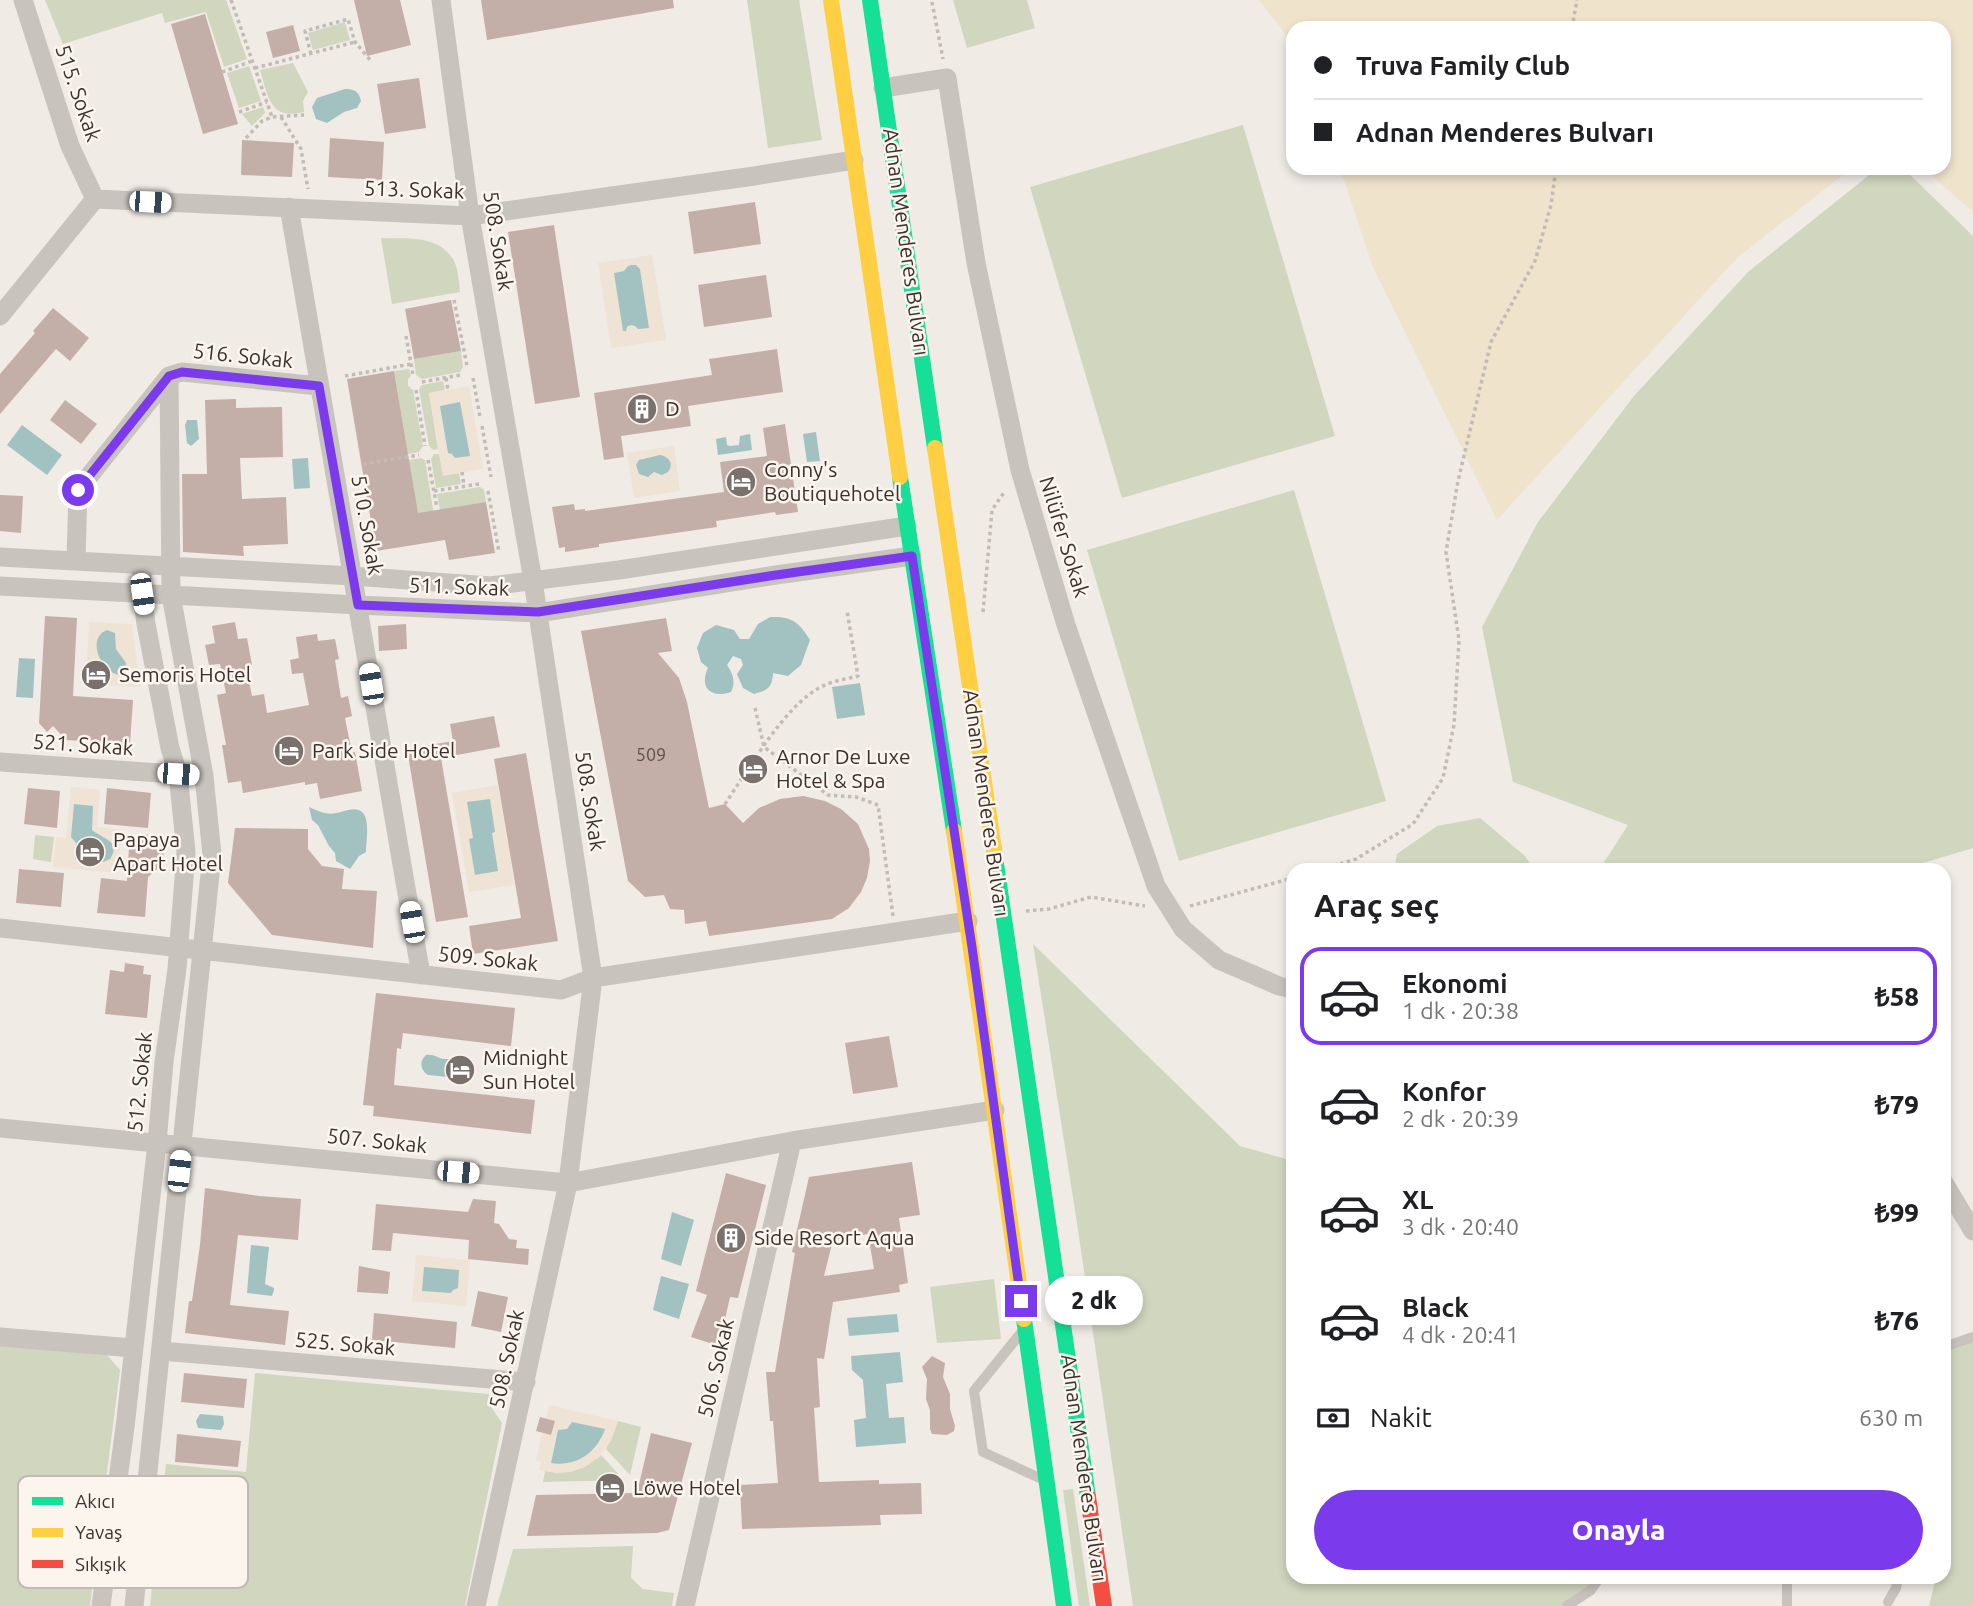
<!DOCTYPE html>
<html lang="tr">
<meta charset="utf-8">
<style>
:root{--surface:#fff;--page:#f6f6f6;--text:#202124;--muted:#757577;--line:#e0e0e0;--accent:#7c3aed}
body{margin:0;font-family:Ubuntu,sans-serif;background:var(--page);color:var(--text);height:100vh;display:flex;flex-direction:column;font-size:26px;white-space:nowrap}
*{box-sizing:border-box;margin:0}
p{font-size:23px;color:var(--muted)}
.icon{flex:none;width:38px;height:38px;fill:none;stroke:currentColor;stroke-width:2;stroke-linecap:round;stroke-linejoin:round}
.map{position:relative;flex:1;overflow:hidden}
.details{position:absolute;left:1286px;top:863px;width:665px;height:721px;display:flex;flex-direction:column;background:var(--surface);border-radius:21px;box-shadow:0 4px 10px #0003}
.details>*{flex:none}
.guide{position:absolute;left:1286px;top:21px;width:665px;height:154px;border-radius:21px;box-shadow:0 4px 10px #0003;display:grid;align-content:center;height:154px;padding:0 28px;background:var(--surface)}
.end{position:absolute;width:32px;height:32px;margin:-16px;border:9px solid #7c3aed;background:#fff;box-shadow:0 0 0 4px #fff}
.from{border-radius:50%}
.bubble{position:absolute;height:49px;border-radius:24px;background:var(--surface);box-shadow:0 4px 10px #0003;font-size:23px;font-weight:800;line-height:49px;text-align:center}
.car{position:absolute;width:21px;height:42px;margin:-21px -10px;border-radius:9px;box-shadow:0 0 5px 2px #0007;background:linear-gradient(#fff 24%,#345 0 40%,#fff 0 76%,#345 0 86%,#fff 0)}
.guide b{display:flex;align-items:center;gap:24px;height:66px;font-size:26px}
.guide b+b{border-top:2px solid var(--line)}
.guide i{width:18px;height:18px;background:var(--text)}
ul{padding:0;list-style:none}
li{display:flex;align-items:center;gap:21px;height:98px;margin:0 14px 10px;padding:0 14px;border:4px solid transparent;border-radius:21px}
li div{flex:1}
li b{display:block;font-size:26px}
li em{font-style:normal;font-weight:800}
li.active{border-color:var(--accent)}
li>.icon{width:63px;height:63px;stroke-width:1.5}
h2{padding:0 28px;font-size:32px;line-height:84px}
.pay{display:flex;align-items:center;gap:18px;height:77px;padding:0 28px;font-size:26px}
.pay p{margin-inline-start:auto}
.cta{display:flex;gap:14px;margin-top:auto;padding:14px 28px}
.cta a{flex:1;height:80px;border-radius:42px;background:var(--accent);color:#fff;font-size:28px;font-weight:800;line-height:80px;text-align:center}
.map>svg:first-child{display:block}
.green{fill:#d1d6bf}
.sand{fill:#efe3cc}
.plaza{fill:#eee3d5;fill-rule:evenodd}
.water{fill:#a1c2c1}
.building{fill:#c3afa7;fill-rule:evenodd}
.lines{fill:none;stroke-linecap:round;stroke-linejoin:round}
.path{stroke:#c2bbb6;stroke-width:3.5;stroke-dasharray:3.5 3.5;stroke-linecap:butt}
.lane{stroke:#c9c3be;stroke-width:10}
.street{stroke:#c9c3be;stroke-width:19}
.fast{stroke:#16e098;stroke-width:16}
.slow{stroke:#ffcf43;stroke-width:16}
.jam{stroke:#f24e42;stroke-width:16}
.route{stroke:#7c3aed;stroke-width:9}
.labels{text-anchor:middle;stroke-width:5;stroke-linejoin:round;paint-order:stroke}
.number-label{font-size:18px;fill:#5d504a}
.street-label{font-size:21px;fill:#3b302b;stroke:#fbf5ee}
.poi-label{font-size:21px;fill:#3b302b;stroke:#fbf5ee;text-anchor:start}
.key{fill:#fbf5ee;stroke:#c1bab4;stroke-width:2}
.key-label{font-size:19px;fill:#3b302b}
</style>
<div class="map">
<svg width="1973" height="1606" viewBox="0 0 1973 1606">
<rect width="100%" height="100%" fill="#f0ebe5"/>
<path class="green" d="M45,0H226L247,59L224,67L206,12L165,23L162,13L63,44Z
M747,0H799L822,140L768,148Z
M953,0H1027L1035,28L967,48Z
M345,22L350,40L313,50L308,33Z
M293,63L308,92L303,101L304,112C270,121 268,96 260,70Z
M249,66L261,101L239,108L227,73Z
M263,107L265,113L252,126L242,114Z
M1243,125L1335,436L1122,498L1030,187Z
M1878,168H1903L1973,236V848L1900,870H1599L1628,825L1513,782L1482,627L1538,522L1634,396L1748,272Z
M381,238C406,239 437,234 453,259C458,267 459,282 460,292L392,304Z
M461,351L463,367L460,372L422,379L416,375L414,359Z
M409,369L411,376L408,379V386L413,390L423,446L419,452L408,454L394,371Z
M443,381L445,390L429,393L438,449L433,450L429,446L419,389L422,385Z
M434,454H439L443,475L459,473L461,484L436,488L431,459Z
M421,458L425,460L438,540L422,543L409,460Z
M480,487L484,490L486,502L440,510L437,494Z
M1294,490L1386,801L1179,861L1087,550Z
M1480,818L1525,856L1534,870H1394L1397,854L1437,826Z
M35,835L54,837L51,862L33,859Z
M1033,944L1240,1146L1293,1161V1577H1600L1567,1606H1133L1077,1223Z
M994,1279L1001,1339L937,1343L930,1287Z
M1973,1337V1606H1929L1935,1581L1934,1577H1944V1347Z
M0,1345L107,1355L120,1370L90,1606H0Z
M255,1373L489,1394V1404L502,1423L465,1606H150L166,1464L246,1472Z
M618,1421L641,1427L630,1475L606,1449Z
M601,1455L624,1480L543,1482L545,1471L557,1473L598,1458Z
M1073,1489L1090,1606H1079L1063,1490Z
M633,1546L631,1578L643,1589L674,1593L672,1606H497L513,1549Z"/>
<path class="sand" d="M1259,0H1973V212L1923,168H1944V28H1293V44Z
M1340,168H1852L1738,257L1497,520L1372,265Z"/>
<path class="plaza" d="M652,255L666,340L611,348L598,263ZM640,269L649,327L631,325L625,331L614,273Z
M469,386L483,469L443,476L429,393Z
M674,446L680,491L634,498L627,453ZM663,456L668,458L671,462L665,474L655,472L650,475L642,458Z
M89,622L132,624L140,687L86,684ZM107,630L115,633L116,649L123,659L99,634Z
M498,785L507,842L516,841L519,856L510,858L514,885L469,892L452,793ZM495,831L492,832L475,874L470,839Z
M71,787L100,790L97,827L122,830L118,873L53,867L56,837L66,838ZM93,806L92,830L110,841L114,847L113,855L76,859L77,846L75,839Z
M416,1255L470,1260L466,1306L412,1301Z
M549,1405L618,1421L611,1441L598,1458L585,1467L571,1472L557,1473L539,1470L541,1462L536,1460L542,1433L551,1435L555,1421L546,1418ZM572,1422L604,1429L600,1442L596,1448L572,1462L551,1463L558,1431L565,1430Z"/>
<path class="water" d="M345,89C354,89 359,91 361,101L357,108L344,112L327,123L316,119L312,107L317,98Z
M631,265H636L640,269L649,328L638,329L635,326L631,325L627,327L626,331H623L614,273L624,271L628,266Z
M460,402L470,456L455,458L452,454L448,453L440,406Z
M187,420H197L199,439L191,446L187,443L185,425Z
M22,425L62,455L47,475L7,445Z
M816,432L820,461L807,462L803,434Z
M750,434L752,450L718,455L716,439L726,437L727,445L730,446L739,445L740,436Z
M660,455C670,457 674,464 668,472L662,475L654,472L648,477L639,474L636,465L639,460Z
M308,458L310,488L294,489L292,459Z
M770,617C792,616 799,622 810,640L801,665L788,676L773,673C772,688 768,690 754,694L743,688L737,674L743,665L741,659L733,656L727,665C733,674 736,682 731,692C710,699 699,687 708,668L701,662L697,648L703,633L716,625L734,630L740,639H749L758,624Z
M107,630L115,633L116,649L126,663V669L121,675C102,675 85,638 107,630Z
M19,658L35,659L33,698L16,697Z
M860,683L865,715L837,719L832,687Z
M490,799L495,832L492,833L498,871L475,875L469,839L473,838L467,802Z
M74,804L93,806L92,830C103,839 122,841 110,859L103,862L75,859L76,843L71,837Z
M309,807C314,809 320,812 325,813C333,815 340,812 348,810C374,804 366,836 366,852L359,856L350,869L336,861L335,853L329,846L318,825L312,820Z
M426,1055C434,1054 437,1058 444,1059C455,1060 454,1051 466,1060L468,1070L459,1078L428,1075C420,1070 419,1061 426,1055Z
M672,1212L694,1220L681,1266L661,1259Z
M251,1245L269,1247L265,1284L274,1288V1290L272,1296L247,1293Z
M424,1267L459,1270L458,1288L453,1290L451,1293L422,1291Z
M661,1276L689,1284L679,1319L653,1310Z
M897,1314L899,1332L849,1336L847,1318Z
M900,1352L903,1382L886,1384L889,1418L904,1417L906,1443L856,1447L854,1420L866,1418L863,1380L852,1370L851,1356Z
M200,1414L223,1416L224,1424L221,1430L198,1428L196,1421Z
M572,1422L605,1429C597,1453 576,1467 551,1463L558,1430L567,1429Z"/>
<path class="building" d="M354,0H400L411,45L367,56Z
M481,0H673L674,8L487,40Z
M205,14L238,124L203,134L171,24Z
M293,25L300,51L273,58L266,32Z
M419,78L426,128L385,134L377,84Z
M330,138L384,142L382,180L328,177Z
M242,140L294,143L292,177L241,175Z
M755,202L761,244L694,254L688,212Z
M554,225L580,397L535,404L508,232Z
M766,275L772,317L704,327L698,285Z
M451,300L461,351L414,359L405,309Z
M53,308L89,338L70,361L56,349L0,414V374L35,333L33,331Z
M777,349L783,392L688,406L691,426L621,436L624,457L604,460L594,393L712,375L709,359Z
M394,371L418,513L486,502L495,553L449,560L445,540L376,551L347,379Z
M236,399V408L282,407L283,457L240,458L242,499L286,497L288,544L243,546L244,556L183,552L182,474H207L205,400Z
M65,400L97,424L81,444L50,420Z
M785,424L798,512L776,515L775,512L716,521L717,527L599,544V547L565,552V547L559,548L552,507L574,504L575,510L585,509V511L724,492L720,462L767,456L763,428Z
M0,495L23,496L21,533L0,531Z
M45,616L77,618L73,696L133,700L130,744L66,740L53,726L47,732L39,723Z
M666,618L672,651L658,653L679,678L687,702L709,808L725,804L743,823L759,808L780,799L803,796L825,801L841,809L858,824L869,849L870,861L867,878L861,892L849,908L832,919L709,936L706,921L685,924L684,910L670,909L664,895L645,897L628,881L581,631Z
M235,622L238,639L247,638L252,665L246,666L252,696L264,694L267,713L309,705L303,673L292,674L290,660L299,658L296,637L317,634L318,641L335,639L339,659L335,660L341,698L348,696L352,716L345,718L352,753L355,752L362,791L320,799L317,783L305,785V782L243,793L241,781L228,783L222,745H226L217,695L226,693L220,664L209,665L205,645L215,643L212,626Z
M406,624L407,649L379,651L378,626Z
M494,716L500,747L441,758L468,917L436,922L407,749L453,741L450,724Z
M526,753L558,941L473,954L469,926L521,918L494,759Z
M28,788L60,791L57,828L24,824Z
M107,788L151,793L148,828L104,824Z
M235,828L308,829V849L322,866L344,869L342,889L377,891L373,948L272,935L228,883Z
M147,834L164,851L162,865L148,877L145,917L97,913L101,878L127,881L129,848Z
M19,869L64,873L61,907L16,903Z
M125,963L144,966L143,974L151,975L147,1018L105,1014L110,970L124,972Z
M376,993L515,1008L511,1046L403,1033L401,1049L397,1048L394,1085L535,1100L531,1134L373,1116L374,1106L363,1105Z
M889,1036L898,1087L853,1094L845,1043Z
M912,1162L920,1215L899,1218L908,1283L899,1285L900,1292L833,1302L824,1359L817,1358L820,1407L814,1408L819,1482L879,1480V1484L921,1483L922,1514L880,1515L881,1525L742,1529L740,1485L778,1483L773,1421H770L766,1372H775L795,1253L792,1252L809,1177ZM868,1234L874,1269L824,1276L833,1240Z
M726,1173L766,1185L738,1298L730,1297L719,1346L691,1337L707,1295L696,1291Z
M205,1188L259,1196L301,1199L298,1240L238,1235L230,1305L289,1311L285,1345L185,1333L189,1301H192L200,1245Z
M473,1199L496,1201L494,1223L499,1224L509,1239L517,1240L516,1248L529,1249L528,1265L468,1259L469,1240L393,1233L391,1251L372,1250L376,1204L468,1212Z
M359,1266L390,1272L388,1294L357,1292Z
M478,1291L508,1297L501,1332L471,1326Z
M374,1313L457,1322L455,1348L372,1340Z
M932,1356L945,1363L943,1377L950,1394V1409L955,1426L954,1431L947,1435L932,1434L930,1429V1410L926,1399L927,1379L922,1367Z
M184,1373L247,1379L244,1408L181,1402Z
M540,1417L555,1421L551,1435L536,1431Z
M651,1433L692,1443L669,1530L657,1533L527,1536L536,1495L637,1493Z
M177,1434L241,1441L238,1467L175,1462Z"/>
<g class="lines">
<path class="path" d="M231,0L272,117
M932,2L943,59
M1572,28L1577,0
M311,54L305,31L348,19L355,42L371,61
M255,68L355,42
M222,72L252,61
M239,112L267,102
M281,117L301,149L308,189
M246,138L262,121L272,117L304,115
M454,300L467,366
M406,336L413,375
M345,376L411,364
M446,378L448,390
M473,378L480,417
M422,382L460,375
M416,390L425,446
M482,426L491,477
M428,460L437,508
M363,464L419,455
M462,472L464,486
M434,491L479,484
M488,491L499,552
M983,612L992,510L1005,491
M755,708L764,747L828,795L856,797L878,805L893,916
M725,804C748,770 785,705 821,687C832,681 846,679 858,676L847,611
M1320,870L1356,859L1413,824L1443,778L1454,725L1459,640L1446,552L1458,481L1491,342L1535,261L1551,205L1556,168
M1190,906L1293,878
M1026,911L1049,909L1091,897L1145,906"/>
<path class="lane" d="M1020,1334L974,1391L983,1452L1044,1480
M1944,1347L1973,1337
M1888,1602L1896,1588L1898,1577
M1567,1606L1591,1590L1600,1577
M1787,1606V1577"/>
<path class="street" d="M23,0L70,146L95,199
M441,0L470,216L533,581L593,978L568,1183L476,1606
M883,88L947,78L976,263L1020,470L1066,625L1156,886L1183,929L1219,960L1279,986L1293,989
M95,199L470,216L754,176L854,160
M289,207L421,975
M0,316L95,199
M0,557L353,576L490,586L619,570L907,526
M76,561L78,490L169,376L182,372L319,386
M0,586L358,605L538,613L776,575L912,556
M0,762L189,775
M0,928L561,990L593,978L968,921
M0,1128L568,1183L792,1141L995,1110
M1944,1183L1973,1231
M0,1337L133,1348
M161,1351L526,1382
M101,1606L125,1427L157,1143L164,1062L177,969L186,852L178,774L170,748L146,624L142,594V565
M134,1606L212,855L204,776L171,595L169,376
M685,1606L792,1141"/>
<path class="fast" d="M870,0L935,448
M900,477L954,831
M994,850L1088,1497
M1024,1319L1064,1606"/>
<path class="slow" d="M831,0L900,477
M935,448L994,850
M954,831L1024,1319"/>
<path class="jam" d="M1088,1497L1104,1606"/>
</g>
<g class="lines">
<path class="route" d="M78,490L169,376L182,372L319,386L358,605L538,612L776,575L912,556L972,947L1021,1301"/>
</g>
<defs>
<g id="building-disc" transform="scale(1.575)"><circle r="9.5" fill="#7a716c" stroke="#fbf5ee"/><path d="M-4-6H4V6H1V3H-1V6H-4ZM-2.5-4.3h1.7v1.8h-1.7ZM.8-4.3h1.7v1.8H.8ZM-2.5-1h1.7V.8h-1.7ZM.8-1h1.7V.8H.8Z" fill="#fff"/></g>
<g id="hotel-disc" transform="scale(1.575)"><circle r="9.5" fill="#7a716c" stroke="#fbf5ee"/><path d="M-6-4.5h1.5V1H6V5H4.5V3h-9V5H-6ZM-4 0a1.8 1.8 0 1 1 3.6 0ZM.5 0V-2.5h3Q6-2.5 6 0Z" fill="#fff"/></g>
</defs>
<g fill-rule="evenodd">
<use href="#building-disc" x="642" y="409"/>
<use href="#hotel-disc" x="741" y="482"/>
<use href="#hotel-disc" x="96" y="675"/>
<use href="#hotel-disc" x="289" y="751"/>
<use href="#hotel-disc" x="753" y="769"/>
<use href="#hotel-disc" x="90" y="852"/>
<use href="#hotel-disc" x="460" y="1070"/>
<use href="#building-disc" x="731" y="1238"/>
<use href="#hotel-disc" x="610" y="1488"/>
</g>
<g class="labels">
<g class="number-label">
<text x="651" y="761">509</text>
</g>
<g class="street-label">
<text transform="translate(78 93) rotate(71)" y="7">515. Sokak</text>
<text transform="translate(414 190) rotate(2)" y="7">513. Sokak</text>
<text transform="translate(498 241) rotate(81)" y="7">508. Sokak</text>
<text transform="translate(906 242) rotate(82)" y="7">Adnan Menderes Bulvarı</text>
<text transform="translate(243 356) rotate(6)" y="7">516. Sokak</text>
<text transform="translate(367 525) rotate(80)" y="7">510. Sokak</text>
<text transform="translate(1064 537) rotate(73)" y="7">Nilüfer Sokak</text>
<text transform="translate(459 587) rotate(2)" y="7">511. Sokak</text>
<text transform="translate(83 745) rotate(4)" y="7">521. Sokak</text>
<text transform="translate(590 801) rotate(81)" y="7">508. Sokak</text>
<text transform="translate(986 803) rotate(82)" y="7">Adnan Menderes Bulvarı</text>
<text transform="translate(488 959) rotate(6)" y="7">509. Sokak</text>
<text transform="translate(140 1082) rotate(-84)" y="7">512. Sokak</text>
<text transform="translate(377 1141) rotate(6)" y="7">507. Sokak</text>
<text transform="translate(345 1344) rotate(5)" y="7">525. Sokak</text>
<text transform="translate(507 1359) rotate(-78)" y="7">508. Sokak</text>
<text transform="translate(716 1368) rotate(-77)" y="7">506. Sokak</text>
<text transform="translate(1084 1468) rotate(82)" y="7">Adnan Menderes Bulvarı</text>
</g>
<g class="poi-label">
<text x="665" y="416">D</text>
<text x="764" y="477">Conny's<tspan x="764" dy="24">Boutiquehotel</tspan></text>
<text x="119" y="682">Semoris Hotel</text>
<text x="312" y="758">Park Side Hotel</text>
<text x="776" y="764">Arnor De Luxe<tspan x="776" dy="24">Hotel &amp; Spa</tspan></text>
<text x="113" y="847">Papaya<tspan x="113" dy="24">Apart Hotel</tspan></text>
<text x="483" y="1065">Midnight<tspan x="483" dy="24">Sun Hotel</tspan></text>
<text x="754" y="1245">Side Resort Aqua</text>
<text x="633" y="1495">Löwe Hotel</text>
</g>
</g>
<rect x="18" y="1476" width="230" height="112" rx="10" class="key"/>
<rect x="32" y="1497" width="31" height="8" fill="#16e098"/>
<rect x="32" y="1528" width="31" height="9" fill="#ffcf43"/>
<rect x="32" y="1560" width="31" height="8" fill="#f24e42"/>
<g class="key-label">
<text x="75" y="1508">Akıcı</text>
<text x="75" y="1539">Yavaş</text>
<text x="75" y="1571">Sıkışık</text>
</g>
</svg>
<i class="end from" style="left:78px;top:490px"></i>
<i class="end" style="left:1021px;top:1301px"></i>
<div class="bubble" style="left:1045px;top:1276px;width:98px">2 dk</div>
<i class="car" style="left:150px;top:202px;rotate:93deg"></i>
<i class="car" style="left:142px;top:594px;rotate:172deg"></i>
<i class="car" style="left:371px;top:684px;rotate:351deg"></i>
<i class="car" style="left:178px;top:774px;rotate:94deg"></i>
<i class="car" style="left:412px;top:922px;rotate:350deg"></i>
<i class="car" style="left:179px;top:1171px;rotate:6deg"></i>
<i class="car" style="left:458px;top:1172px;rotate:95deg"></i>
<div class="guide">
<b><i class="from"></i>Truva Family Club</b>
<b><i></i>Adnan Menderes Bulvarı</b>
</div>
<section class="details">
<h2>Araç seç</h2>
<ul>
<li class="active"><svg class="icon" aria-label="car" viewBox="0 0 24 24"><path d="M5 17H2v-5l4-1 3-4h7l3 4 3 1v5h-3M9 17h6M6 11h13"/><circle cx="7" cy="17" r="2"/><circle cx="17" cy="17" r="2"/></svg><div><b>Ekonomi</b><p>1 dk · 20:38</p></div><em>₺58</em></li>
<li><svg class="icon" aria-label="car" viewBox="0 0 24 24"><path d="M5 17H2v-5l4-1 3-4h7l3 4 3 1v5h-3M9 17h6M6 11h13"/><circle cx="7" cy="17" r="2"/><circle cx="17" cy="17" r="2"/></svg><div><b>Konfor</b><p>2 dk · 20:39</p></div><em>₺79</em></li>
<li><svg class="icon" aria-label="car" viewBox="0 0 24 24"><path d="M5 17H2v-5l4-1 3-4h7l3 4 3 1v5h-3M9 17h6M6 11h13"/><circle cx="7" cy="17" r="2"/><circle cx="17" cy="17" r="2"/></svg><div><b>XL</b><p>3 dk · 20:40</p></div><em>₺99</em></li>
<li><svg class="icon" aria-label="car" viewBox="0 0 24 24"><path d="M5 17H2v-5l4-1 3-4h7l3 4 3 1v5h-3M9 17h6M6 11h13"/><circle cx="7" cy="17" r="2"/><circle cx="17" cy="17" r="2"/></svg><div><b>Black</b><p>4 dk · 20:41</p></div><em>₺76</em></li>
</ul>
<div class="pay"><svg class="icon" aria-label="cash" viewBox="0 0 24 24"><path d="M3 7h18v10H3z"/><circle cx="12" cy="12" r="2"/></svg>Nakit<p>630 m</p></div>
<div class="cta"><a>Onayla</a></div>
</section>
</div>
